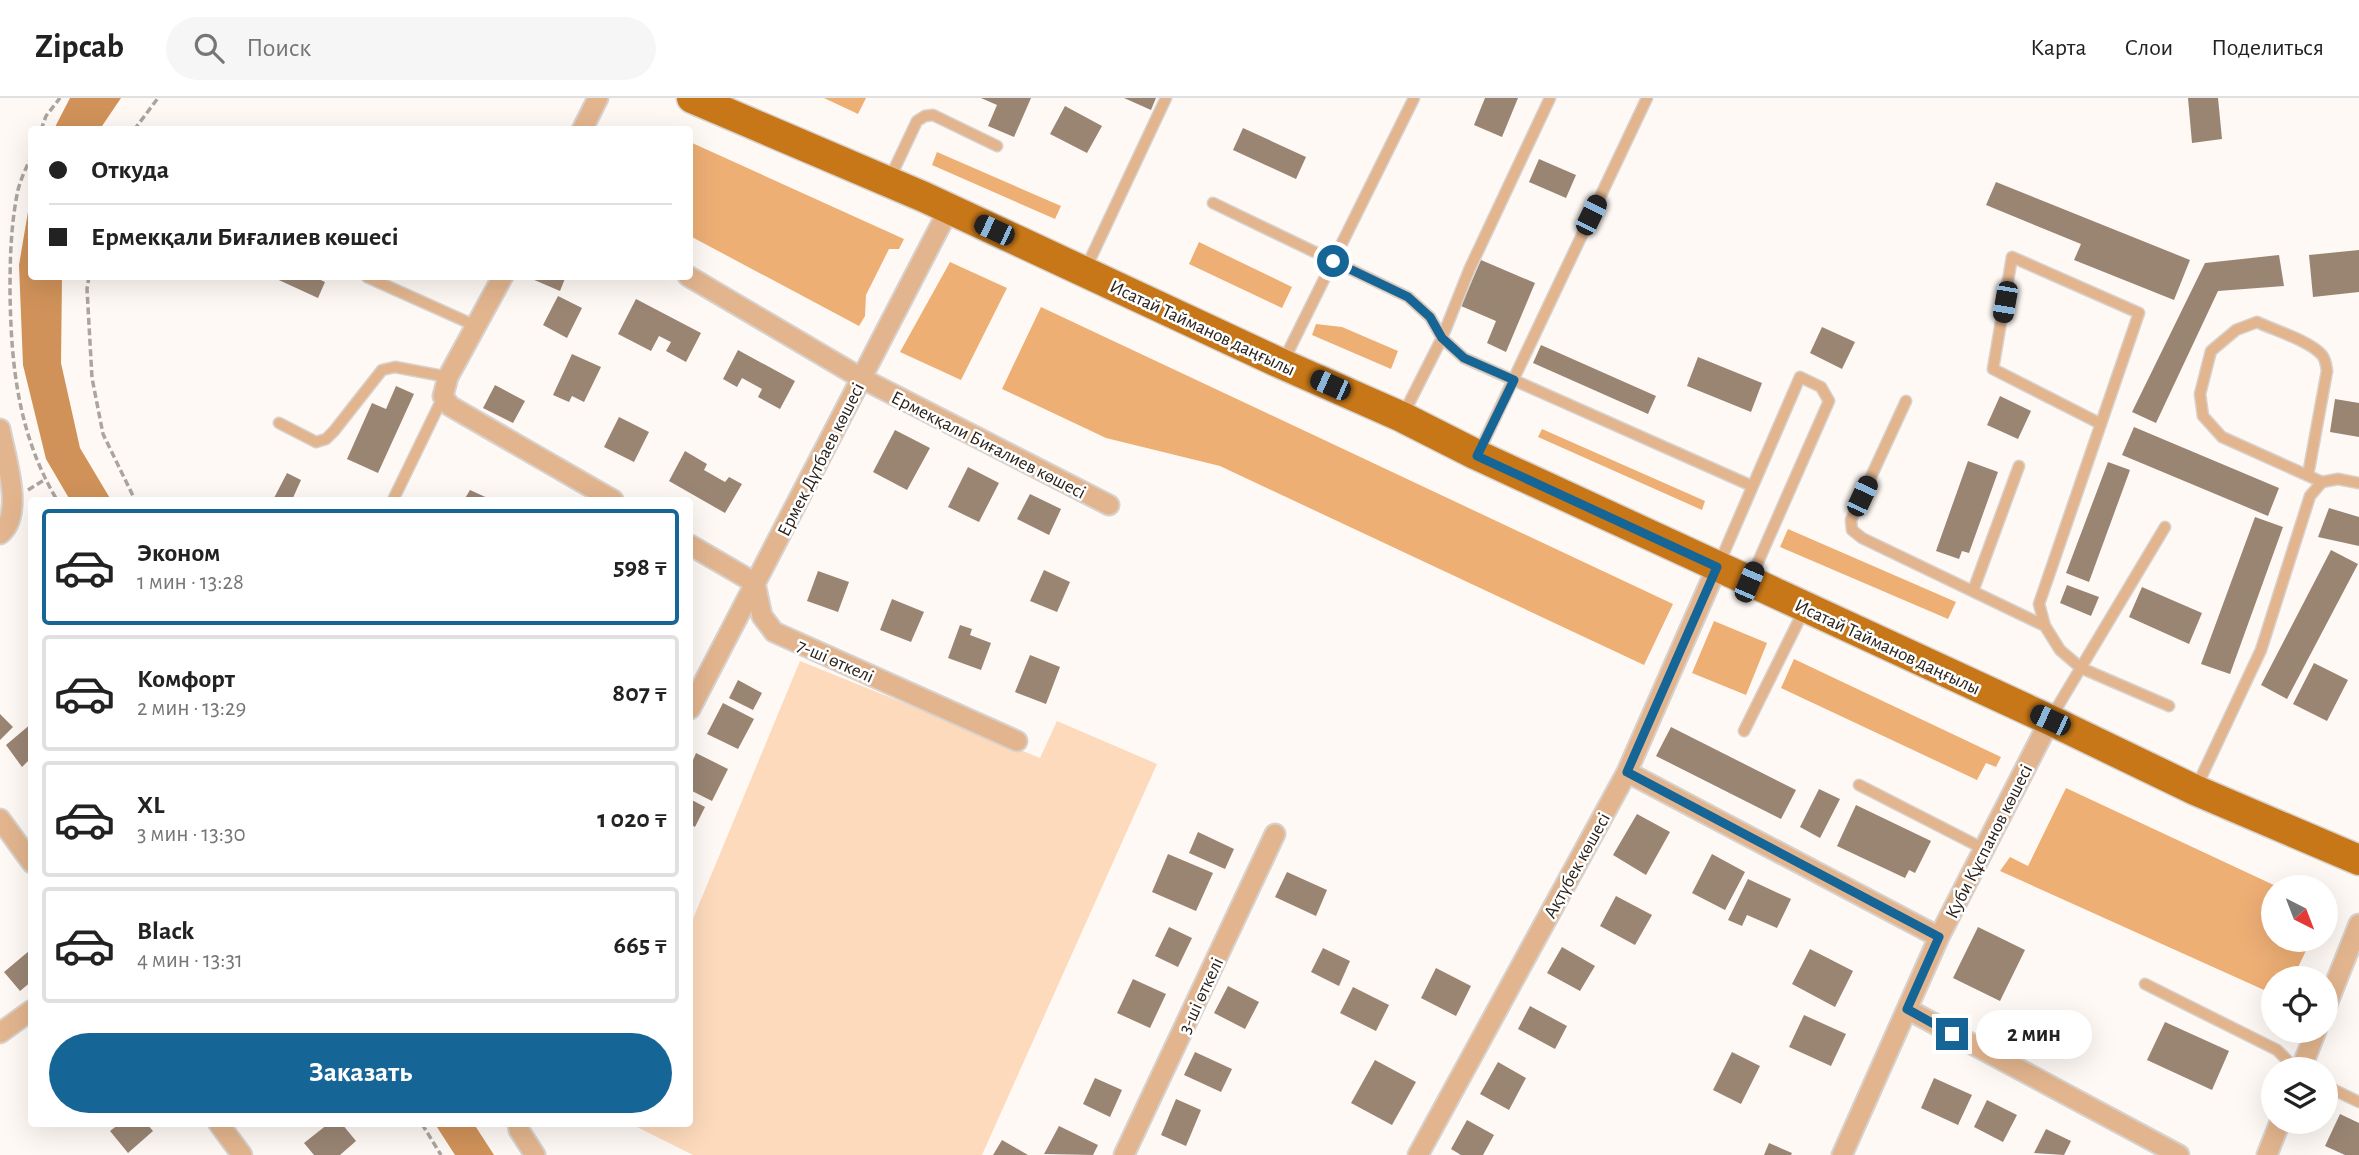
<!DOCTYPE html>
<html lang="ru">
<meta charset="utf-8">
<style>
:root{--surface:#fff;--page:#f6f6f6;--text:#222;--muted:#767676;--line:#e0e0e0;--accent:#166597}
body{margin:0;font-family:"Alegreya Sans",sans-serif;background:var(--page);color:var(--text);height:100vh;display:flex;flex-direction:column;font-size:26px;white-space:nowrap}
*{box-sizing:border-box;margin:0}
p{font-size:23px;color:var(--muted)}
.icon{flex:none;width:38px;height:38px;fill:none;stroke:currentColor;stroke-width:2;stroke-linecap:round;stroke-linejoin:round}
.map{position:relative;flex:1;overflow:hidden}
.sheet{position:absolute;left:28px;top:399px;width:665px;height:630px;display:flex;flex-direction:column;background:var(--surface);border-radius:7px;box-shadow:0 7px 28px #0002}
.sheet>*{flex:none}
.guide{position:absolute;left:28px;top:28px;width:665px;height:154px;border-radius:7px;box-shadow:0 7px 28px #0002;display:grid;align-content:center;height:154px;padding:0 21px;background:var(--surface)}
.needle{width:46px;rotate:138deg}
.fabs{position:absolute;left:2261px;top:777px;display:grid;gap:14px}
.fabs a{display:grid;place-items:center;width:77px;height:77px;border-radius:50%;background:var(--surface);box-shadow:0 7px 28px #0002;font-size:35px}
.end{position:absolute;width:32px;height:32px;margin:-16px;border:9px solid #166597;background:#fff;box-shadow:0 0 0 4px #fff}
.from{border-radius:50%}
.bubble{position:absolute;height:49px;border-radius:24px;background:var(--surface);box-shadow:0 7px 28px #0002;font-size:23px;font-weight:700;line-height:49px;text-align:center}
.car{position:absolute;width:21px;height:42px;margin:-21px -10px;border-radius:9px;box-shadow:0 0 5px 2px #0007;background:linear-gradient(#222 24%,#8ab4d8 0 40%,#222 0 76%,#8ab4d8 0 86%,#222 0)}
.guide b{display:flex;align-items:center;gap:24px;height:66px;font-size:26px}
.guide b+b{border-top:2px solid var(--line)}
.guide i{width:18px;height:18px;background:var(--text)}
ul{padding:12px 0 0;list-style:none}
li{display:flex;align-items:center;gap:21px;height:116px;margin:0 14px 10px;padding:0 7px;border:4px solid var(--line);border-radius:7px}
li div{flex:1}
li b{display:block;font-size:26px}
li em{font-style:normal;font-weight:700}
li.selected{border-color:var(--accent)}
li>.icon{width:63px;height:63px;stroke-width:1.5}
.primary-button{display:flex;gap:14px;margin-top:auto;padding:14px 21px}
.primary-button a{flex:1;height:80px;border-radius:42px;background:var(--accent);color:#fff;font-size:28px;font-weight:700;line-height:80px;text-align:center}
header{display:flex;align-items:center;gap:42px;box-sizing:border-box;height:98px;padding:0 35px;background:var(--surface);border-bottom:2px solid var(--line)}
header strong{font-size:33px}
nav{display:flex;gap:38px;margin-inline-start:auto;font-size:24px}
.search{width:490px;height:63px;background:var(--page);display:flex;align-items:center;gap:18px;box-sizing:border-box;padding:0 24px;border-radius:38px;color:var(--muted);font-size:26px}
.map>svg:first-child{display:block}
.green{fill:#fddabc}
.forest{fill:#eeaf75}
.water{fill:#d09259}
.building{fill:#9a8573}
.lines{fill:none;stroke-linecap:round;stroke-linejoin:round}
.service-casing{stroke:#d8d2ce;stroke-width:13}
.minor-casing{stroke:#d8d2ce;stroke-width:23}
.primary-casing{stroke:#d8d2ce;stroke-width:33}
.path{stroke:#aba49f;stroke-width:3.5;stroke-dasharray:7 3.5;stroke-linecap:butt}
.service{stroke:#e2b58e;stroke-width:10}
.minor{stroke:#e2b58e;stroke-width:19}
.primary{stroke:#c77717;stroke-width:30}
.route{stroke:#166597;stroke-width:9}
.labels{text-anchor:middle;stroke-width:5;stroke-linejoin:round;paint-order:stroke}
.street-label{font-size:19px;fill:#2b221b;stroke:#fff}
</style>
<header>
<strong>Zipcab</strong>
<div class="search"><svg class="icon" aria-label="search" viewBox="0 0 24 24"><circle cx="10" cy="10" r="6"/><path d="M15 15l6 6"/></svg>Поиск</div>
<nav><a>Карта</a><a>Слои</a><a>Поделиться</a></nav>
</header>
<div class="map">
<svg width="2359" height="1057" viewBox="0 0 2359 1057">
<rect width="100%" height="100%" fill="#fef9f5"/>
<path class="green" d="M800,563L1040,660L1057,623L1157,666L982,1057H693L631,1026H690V828Z"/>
<path class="forest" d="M824,0H866L858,16Z
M690,44L904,141L899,151H889L866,197L865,218L859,228L690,138Z
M937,54L1061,108L1055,121L932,67Z
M1199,144L1292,189L1282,210L1189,166Z
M950,164L1007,190L961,282L900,254Z
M1041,209L1673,506L1644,567L1220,368L1106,340L1002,291Z
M1316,226L1342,229L1398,253L1391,271L1312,237Z
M1542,331L1705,403L1702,412L1538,339Z
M1788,431L1956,504L1948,521L1780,449Z
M1714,523L1767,545L1746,597L1692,575Z
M1794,561L2001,659L1996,669L1986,665L1977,682L1781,590Z
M2066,690L2278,789H2273V842H2311L2293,880H2273V896L2000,773L2010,759L2028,768Z"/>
<path class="water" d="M70,0H121L100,31H54Z
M31,96L32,178L62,179L61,265L80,350L111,402H70L46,361L23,267L19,167Z
M435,1026H474L494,1057H455Z"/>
<path class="building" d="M981,0H1031L1014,39L988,28L997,7Z
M1124,0H1156L1151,12Z
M1485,0H1518L1502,39L1474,27Z
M2188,0H2218L2222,41L2192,45Z
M1065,8L1102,28L1087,55L1050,36Z
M1243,30L1306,59L1296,81L1233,52Z
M1539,61L1576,77L1566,100L1529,84Z
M1996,84L2190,162L2174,202L2074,162L2081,146L1986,107Z
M2359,152V194L2313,199L2309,157Z
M2279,157L2284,188L2218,193L2156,325L2132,314L2205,165Z
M1481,162L1535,185L1506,254L1487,245L1496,223L1461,208Z
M270,178H312L325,184L318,200Z
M525,178H566L560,193Z
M558,198L582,210L567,240L543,227Z
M636,201L701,235L686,264L666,253L671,244L659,238L651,253L618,236Z
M1822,229L1855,244L1842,271L1810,255Z
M1541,247L1656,298L1648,316L1533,265Z
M738,252L795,283L780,311L758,299L762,291L742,280L737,289L723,281Z
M572,256L601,269L584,304L572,298L569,304L553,297Z
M1698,259L1762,285L1751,314L1687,288Z
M495,287L525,303L513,325L483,310Z
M396,288L414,296L378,375L347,361L372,305L386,311Z
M2000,298L2031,313L2018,341L1987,327Z
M2335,301L2359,305V339L2330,334Z
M619,319L649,334L634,364L604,349Z
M2134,329L2279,390L2268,418L2122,357Z
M895,332L930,350L907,392L873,374Z
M685,353L707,366L704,372L725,384L729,379L742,386L725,415L669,383Z
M1968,363L1998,374L1969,455L1962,453L1959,461L1936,453Z
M2108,364L2130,372L2089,484L2066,475Z
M968,369L999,385L979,424L948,409Z
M287,375L301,382L292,402H273Z
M470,392L492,402H464Z
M1030,396L1061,411L1049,437L1017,421Z
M2329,410L2359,419V448L2318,439Z
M2255,419L2283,429L2230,576L2201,566Z
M2331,452L2358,466L2287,601L2261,587Z
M1044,472L1070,484L1057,514L1030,503Z
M818,473L849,484L838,514L807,503Z
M2067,487L2099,499L2091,518L2060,505Z
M2142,489L2202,515L2189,546L2129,519Z
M892,501L924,514L911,544L880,532Z
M960,527L972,531L970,537L991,545L981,572L948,560Z
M1030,557L1060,569L1046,606L1015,594Z
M2314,565L2348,582L2327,623L2293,606Z
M738,582L762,595L753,612L729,600Z
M723,605L754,621L738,651L707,636Z
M0,616L13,629L0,642Z
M32,625V659L22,669L6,647Z
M1671,629L1796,692L1781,721L1656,658Z
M696,655L728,671L712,703L690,692V669Z
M1819,691L1840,701L1820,740L1800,729Z
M690,701L705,709L695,729L690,726Z
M1856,707L1931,743L1915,775L1909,772L1905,780L1837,748Z
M1637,716L1670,734L1646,777L1613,757Z
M1198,734L1234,751L1225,771L1189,755Z
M1168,756L1213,775L1196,813L1152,794Z
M1712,756L1745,774L1725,812L1692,795Z
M1287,774L1327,792L1316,818L1275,799Z
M1748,781L1791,801L1777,830L1747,817L1742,828L1728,822Z
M1616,798L1652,817L1635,847L1600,828Z
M1169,829L1192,840L1178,869L1155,858Z
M1978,829L2025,852L2000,903L1953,880Z
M1562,849L1595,868L1580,893L1547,875Z
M1323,850L1350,863L1339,888L1311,874Z
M1810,851L1853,873L1835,909L1792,886Z
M29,853L32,855V883L20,893L4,874Z
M1436,870L1471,888L1456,918L1421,900Z
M1133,881L1166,896L1150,930L1117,915Z
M1228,888L1259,904L1245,931L1214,915Z
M1353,889L1389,907L1376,933L1340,915Z
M1530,908L1567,928L1555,951L1518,931Z
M1804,917L1846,936L1831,968L1789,949Z
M2165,924L2229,953L2212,992L2147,962Z
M1195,954L1232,971L1221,994L1184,977Z
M1732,954L1760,968L1741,1006L1713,992Z
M1375,962L1416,984L1392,1027L1351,1005Z
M1498,964L1526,980L1509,1012L1480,996Z
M1095,980L1122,992L1110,1019L1083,1006Z
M1934,980L1972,997L1958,1027L1921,1010Z
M1176,1001L1201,1012L1186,1048L1161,1037Z
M1987,1002L2017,1017L2003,1044L1974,1029Z
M2340,1016L2359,1025V1057H2345L2325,1048Z
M1467,1022L1494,1037L1483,1057H1461L1451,1051Z
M119,1026H147L153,1033L128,1055L110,1033Z
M328,1026H342L356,1043L340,1057H314L304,1045Z
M1059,1028L1098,1047L1093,1057L1044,1056Z
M2046,1031L2071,1043L2064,1057L2034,1055Z
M1002,1042L1028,1057H993Z
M1769,1045L1792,1055L1791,1057H1764Z"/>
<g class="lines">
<g class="service-casing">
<path id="service" d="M890,80L917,23L925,18L933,17L997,48
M1213,105L1408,199L1430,219L1442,240L1464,260L1752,388
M1086,170L1166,0
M367,179L476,228
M1284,262L1414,0
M1906,303L1851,422L1852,432L1862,440L2045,528L2060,552L2081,570L2169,608
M1404,315L1442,240L1470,170L1550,0
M279,325L316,344L326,341L334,333L382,272L395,269L448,279
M1479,354L1647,0
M2308,377L2327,273C2326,267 2326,262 2322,257C2310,243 2274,232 2257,224L2236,232L2211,253L2200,296L2203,318L2222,339L2322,384
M393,402L443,299
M1719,466L1800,279L1821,289L1829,303L1751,480
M1973,493L2019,368
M2045,528L2039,506L2139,215L2012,159L1993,271L2101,326
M2052,618L2165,429
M1744,633L1805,510
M1859,687L1984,751
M2196,690L2261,552L2310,398L2322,384L2338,381L2359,385
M2145,886L2277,952L2296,971
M2326,988L2359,1004"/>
</g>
<g class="minor-casing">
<path id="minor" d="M582,32L598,0
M503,178L448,279L443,298L450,308L613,402
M688,178L861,280L1109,407
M0,331C5,358 25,416 0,436
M690,447L755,485L762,518L774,534L1017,643
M690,611L949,111
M1627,674L1939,839
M0,721L32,765
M2326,909L2359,826
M1907,911L2179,1057
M0,935L32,912
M2301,971L2316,933
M219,1026L242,1057
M518,1026L519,1032L535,1057
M1124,1057L1275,736
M1418,1057L1627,674L1717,469
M1842,1057L1939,839L2050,622
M2267,1057L2280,1024"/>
</g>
<g class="primary-casing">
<path id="primary" d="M692,0L924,99L1282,266L1402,319L1477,357L2050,622L2195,692L2359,762"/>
</g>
<path class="path" d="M41,32L46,18L60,0
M134,32L158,0
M32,57C27,68 21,80 18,92C11,125 10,159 10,193C11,268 18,336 57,402
M89,178L87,191L92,280L103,336L135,402
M28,392L44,382
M422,1026L441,1057"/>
<use href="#service" class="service"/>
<use href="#minor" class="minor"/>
<use href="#primary" class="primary"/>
</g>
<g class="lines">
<path class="route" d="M1333,163L1408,199L1430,219L1442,240L1464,260L1514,282L1477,358L1717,469L1627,674L1939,839L1907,911L1952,936"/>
</g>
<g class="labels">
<g class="street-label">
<text transform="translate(1203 229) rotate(25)" y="7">Исатай Тайманов даңғылы</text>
<text transform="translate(989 346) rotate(27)" y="7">Ермекқали Биғалиев көшесі</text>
<text transform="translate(820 361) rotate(-63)" y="7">Ермек Дүтбаев көшесi</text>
<text transform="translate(1888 548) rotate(25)" y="7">Исатай Тайманов даңғылы</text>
<text transform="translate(836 562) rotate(24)" y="7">7-шi өткелi</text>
<text transform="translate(1988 743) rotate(-63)" y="7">Куби Құспанов көшесi</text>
<text transform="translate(1576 767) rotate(-61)" y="7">Ақтүбек көшесi</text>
<text transform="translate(1200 897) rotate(-65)" y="7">3-шi өткелi</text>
</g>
</g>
</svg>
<div class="fabs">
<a><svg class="needle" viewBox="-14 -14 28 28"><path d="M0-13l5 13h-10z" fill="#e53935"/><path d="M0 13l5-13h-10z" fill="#767676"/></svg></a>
<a><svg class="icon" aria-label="locate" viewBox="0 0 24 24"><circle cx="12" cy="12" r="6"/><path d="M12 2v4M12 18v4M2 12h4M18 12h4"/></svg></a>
<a><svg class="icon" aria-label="layers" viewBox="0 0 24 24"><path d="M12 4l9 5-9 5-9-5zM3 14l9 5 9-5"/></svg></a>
</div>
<i class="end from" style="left:1333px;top:163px"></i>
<i class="end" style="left:1952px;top:936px"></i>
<div class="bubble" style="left:1976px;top:912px;width:116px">2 мин</div>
<i class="car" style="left:1591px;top:117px;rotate:26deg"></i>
<i class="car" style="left:994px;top:132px;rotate:295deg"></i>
<i class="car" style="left:2005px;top:204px;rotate:190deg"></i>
<i class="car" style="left:1330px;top:287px;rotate:294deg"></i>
<i class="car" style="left:1862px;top:398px;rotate:25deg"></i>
<i class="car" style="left:1749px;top:484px;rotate:23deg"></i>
<i class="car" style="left:2050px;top:622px;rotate:295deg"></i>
<div class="guide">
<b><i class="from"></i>Откуда</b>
<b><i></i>Ермекқали Биғалиев көшесі</b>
</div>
<section class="sheet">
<ul>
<li class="selected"><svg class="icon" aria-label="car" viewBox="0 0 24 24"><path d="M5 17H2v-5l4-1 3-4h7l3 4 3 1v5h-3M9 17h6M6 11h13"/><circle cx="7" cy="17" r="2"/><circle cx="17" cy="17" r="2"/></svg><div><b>Эконом</b><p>1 мин · 13:28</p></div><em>598 ₸</em></li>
<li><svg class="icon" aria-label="car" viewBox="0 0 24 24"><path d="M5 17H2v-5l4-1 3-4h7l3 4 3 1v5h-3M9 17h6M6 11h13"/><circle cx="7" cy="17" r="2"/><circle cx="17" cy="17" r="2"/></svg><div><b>Комфорт</b><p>2 мин · 13:29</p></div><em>807 ₸</em></li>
<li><svg class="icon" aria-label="car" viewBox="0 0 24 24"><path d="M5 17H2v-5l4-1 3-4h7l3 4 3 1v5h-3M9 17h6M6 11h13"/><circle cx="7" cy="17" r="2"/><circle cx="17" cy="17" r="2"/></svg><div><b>XL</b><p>3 мин · 13:30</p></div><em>1 020 ₸</em></li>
<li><svg class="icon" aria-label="car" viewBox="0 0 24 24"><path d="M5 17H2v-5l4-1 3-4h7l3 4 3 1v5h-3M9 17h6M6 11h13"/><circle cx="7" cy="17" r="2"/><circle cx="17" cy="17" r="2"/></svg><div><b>Black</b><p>4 мин · 13:31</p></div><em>665 ₸</em></li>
</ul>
<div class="primary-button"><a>Заказать</a></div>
</section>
</div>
